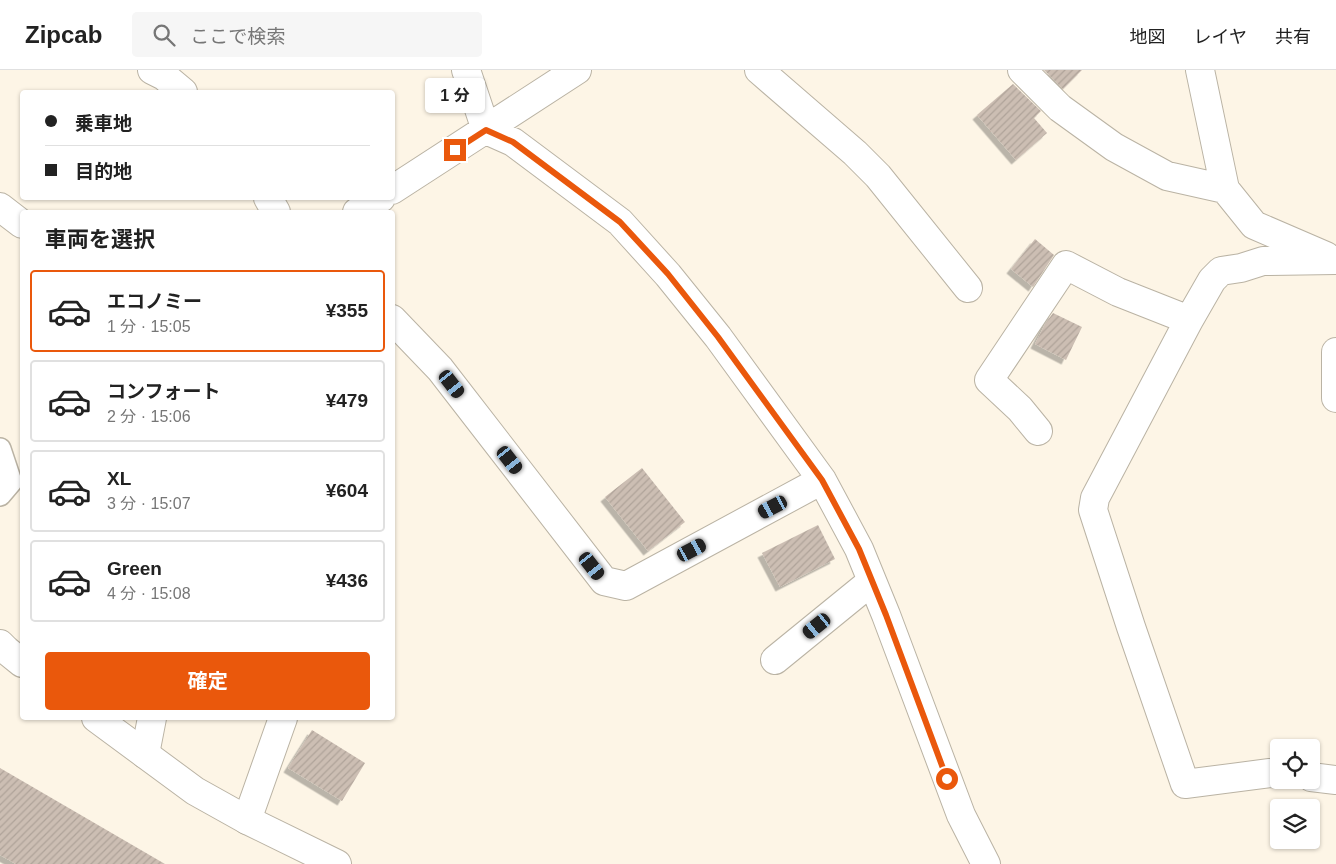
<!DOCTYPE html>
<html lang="ja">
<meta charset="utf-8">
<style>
:root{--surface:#fff;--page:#f6f6f6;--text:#222;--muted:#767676;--line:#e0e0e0;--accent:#ea580c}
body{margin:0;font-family:Helvetica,"Noto Sans JP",sans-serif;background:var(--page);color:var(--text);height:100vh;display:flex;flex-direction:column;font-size:19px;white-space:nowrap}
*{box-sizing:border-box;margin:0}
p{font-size:16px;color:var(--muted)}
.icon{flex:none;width:28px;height:28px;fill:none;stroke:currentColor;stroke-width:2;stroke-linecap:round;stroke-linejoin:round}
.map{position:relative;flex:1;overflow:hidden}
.drawer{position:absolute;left:20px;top:140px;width:375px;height:510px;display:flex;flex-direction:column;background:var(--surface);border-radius:5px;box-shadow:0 1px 4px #0004}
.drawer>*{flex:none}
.top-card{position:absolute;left:20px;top:20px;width:375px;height:110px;border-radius:5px;box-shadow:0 1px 4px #0004;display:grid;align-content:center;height:110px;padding:0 25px;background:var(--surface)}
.fabs{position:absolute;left:1270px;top:669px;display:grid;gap:10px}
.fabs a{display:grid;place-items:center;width:50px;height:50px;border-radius:5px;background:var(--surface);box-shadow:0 1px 4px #0004;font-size:25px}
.end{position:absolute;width:22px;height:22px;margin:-11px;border:6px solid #ea580c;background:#fff;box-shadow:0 0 0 2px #fff}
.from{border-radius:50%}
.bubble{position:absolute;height:35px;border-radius:5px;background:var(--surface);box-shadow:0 1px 4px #0004;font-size:16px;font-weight:700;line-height:35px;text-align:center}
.car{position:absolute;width:15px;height:30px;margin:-15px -8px;border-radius:6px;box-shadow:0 0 4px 1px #0007;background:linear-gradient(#222 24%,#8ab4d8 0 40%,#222 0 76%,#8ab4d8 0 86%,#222 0)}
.top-card b{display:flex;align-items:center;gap:18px;height:48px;font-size:19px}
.top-card b+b{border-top:1px solid var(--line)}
.top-card i{width:12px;height:12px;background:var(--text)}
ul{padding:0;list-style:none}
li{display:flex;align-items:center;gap:15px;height:82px;margin:0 10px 8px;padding:0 15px;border:2px solid var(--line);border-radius:5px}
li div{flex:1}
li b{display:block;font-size:19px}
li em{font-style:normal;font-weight:700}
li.active{border-color:var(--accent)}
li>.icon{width:45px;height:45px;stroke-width:1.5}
h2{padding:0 25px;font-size:22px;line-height:60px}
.cta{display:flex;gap:10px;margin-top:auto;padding:10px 25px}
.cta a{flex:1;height:58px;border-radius:5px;background:var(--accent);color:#fff;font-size:20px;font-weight:700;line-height:58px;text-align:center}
header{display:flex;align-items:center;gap:30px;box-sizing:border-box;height:70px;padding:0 25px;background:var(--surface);border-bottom:1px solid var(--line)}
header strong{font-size:24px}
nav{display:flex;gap:28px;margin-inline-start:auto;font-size:18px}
.search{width:350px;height:45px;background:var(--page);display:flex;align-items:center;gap:12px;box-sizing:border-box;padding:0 18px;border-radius:5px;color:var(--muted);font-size:19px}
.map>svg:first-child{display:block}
.building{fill:url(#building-hatch);filter:url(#shadow)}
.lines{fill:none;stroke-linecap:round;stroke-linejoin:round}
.service-casing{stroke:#bab3a4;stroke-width:24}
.minor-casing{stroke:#bab3a4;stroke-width:30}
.tertiary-casing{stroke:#bab3a4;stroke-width:30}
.primary-casing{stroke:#bab3a4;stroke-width:30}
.service{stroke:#fff;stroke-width:21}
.minor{stroke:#fff;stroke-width:28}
.tertiary{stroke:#fff;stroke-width:28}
.primary{stroke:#fff;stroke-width:28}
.route{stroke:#ea580c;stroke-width:6}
</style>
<header>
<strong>Zipcab</strong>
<div class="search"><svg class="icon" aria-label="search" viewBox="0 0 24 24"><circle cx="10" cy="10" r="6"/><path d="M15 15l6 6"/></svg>ここで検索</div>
<nav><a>地図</a><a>レイヤ</a><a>共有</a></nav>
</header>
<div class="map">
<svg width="1336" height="794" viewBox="0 0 1336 794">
<defs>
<pattern id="building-hatch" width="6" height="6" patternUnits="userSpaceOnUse" patternTransform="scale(1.25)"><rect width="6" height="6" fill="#ccbeb3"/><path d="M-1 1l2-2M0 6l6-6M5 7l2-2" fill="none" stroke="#afa399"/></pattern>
<filter id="shadow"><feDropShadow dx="-4.5" dy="4.5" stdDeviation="0" flood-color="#0004"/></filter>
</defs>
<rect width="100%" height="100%" fill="#fdf5e6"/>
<path class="building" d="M1044,0H1082L1063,19Z
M1013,14L1041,41L1034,48L1047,63L1016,90L977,45Z
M1035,169L1054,185L1033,217L1011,199Z
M1053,243L1082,257L1066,290L1035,274L1045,254Z
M642,398L685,452L648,481L605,427Z
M818,455L835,489L780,517L762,483Z
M312,660L365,693L342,731L288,698Z
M0,698L165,794H16L0,785Z"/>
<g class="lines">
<g class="service-casing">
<path id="service" d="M0,379L11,412L0,425"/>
</g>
<g class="minor-casing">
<path id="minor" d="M152,0L164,6L183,22
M466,0L486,60L513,72L620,152L668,205L718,267L822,410L859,479L886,545L961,745L986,794
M759,0L855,83L878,106L968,218
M1022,0L1060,38L1114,77L1167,106L1225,119
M1200,0L1225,119L1254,155L1326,186
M392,120L577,0
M268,128L276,142
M0,137L22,154
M357,142L381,128
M392,249L440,299L604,511L626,516L822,410
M1038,361L1020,339L989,310L1066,195L1118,222L1189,250
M775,590L872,511
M145,684L152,648
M1279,704L1270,703L1185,714L1131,557L1093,440L1095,428L1189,250L1212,210L1221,201L1241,198L1263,191L1336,190
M1311,707L1336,710
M247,750L283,648"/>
</g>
<g class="tertiary-casing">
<path id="tertiary" d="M0,574L6,580L22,593
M96,648L195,721L247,750L337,794"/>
</g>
<g class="primary-casing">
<path id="primary" d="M1336,282V328"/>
</g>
<use href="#service" class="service"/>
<use href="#minor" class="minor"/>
<use href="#tertiary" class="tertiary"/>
<use href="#primary" class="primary"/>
</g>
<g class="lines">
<path class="route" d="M455,80L486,60L513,72L620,152L668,204L718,267L822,410L859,479L886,545L947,709"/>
</g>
</svg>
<div class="fabs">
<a><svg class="icon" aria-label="locate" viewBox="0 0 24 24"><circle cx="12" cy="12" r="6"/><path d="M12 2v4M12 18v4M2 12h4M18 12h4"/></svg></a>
<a><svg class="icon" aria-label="layers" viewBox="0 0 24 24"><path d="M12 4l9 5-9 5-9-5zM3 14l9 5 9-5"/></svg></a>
</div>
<i class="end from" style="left:947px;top:709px"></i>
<i class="end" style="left:455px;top:80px"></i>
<div class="bubble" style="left:425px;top:8px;width:60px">1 分</div>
<i class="car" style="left:452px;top:314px;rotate:142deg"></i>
<i class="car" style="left:510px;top:390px;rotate:142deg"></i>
<i class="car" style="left:773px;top:437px;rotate:242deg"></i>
<i class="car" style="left:692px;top:480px;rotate:62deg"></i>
<i class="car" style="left:592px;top:496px;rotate:142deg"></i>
<i class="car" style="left:817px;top:556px;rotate:231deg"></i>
<div class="top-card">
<b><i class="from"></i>乗車地</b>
<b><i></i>目的地</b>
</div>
<section class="drawer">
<h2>車両を選択</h2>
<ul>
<li class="active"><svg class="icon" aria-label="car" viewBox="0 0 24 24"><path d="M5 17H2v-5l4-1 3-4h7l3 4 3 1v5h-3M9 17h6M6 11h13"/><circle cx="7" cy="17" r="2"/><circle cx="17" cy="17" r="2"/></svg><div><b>エコノミー</b><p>1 分 · 15:05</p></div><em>¥355</em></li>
<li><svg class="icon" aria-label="car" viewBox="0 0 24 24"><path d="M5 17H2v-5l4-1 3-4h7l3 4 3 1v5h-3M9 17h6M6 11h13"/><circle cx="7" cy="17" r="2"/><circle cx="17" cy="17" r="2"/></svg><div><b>コンフォート</b><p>2 分 · 15:06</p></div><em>¥479</em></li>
<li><svg class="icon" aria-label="car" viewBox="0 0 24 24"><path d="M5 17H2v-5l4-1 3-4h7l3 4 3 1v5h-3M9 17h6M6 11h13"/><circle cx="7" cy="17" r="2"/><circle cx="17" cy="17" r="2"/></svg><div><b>XL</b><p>3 分 · 15:07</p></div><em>¥604</em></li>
<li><svg class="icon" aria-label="car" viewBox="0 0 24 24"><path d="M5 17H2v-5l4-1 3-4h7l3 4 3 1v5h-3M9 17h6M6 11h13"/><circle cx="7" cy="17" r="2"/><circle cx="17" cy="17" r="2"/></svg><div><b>Green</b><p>4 分 · 15:08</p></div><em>¥436</em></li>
</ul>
<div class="cta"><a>確定</a></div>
</section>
</div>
